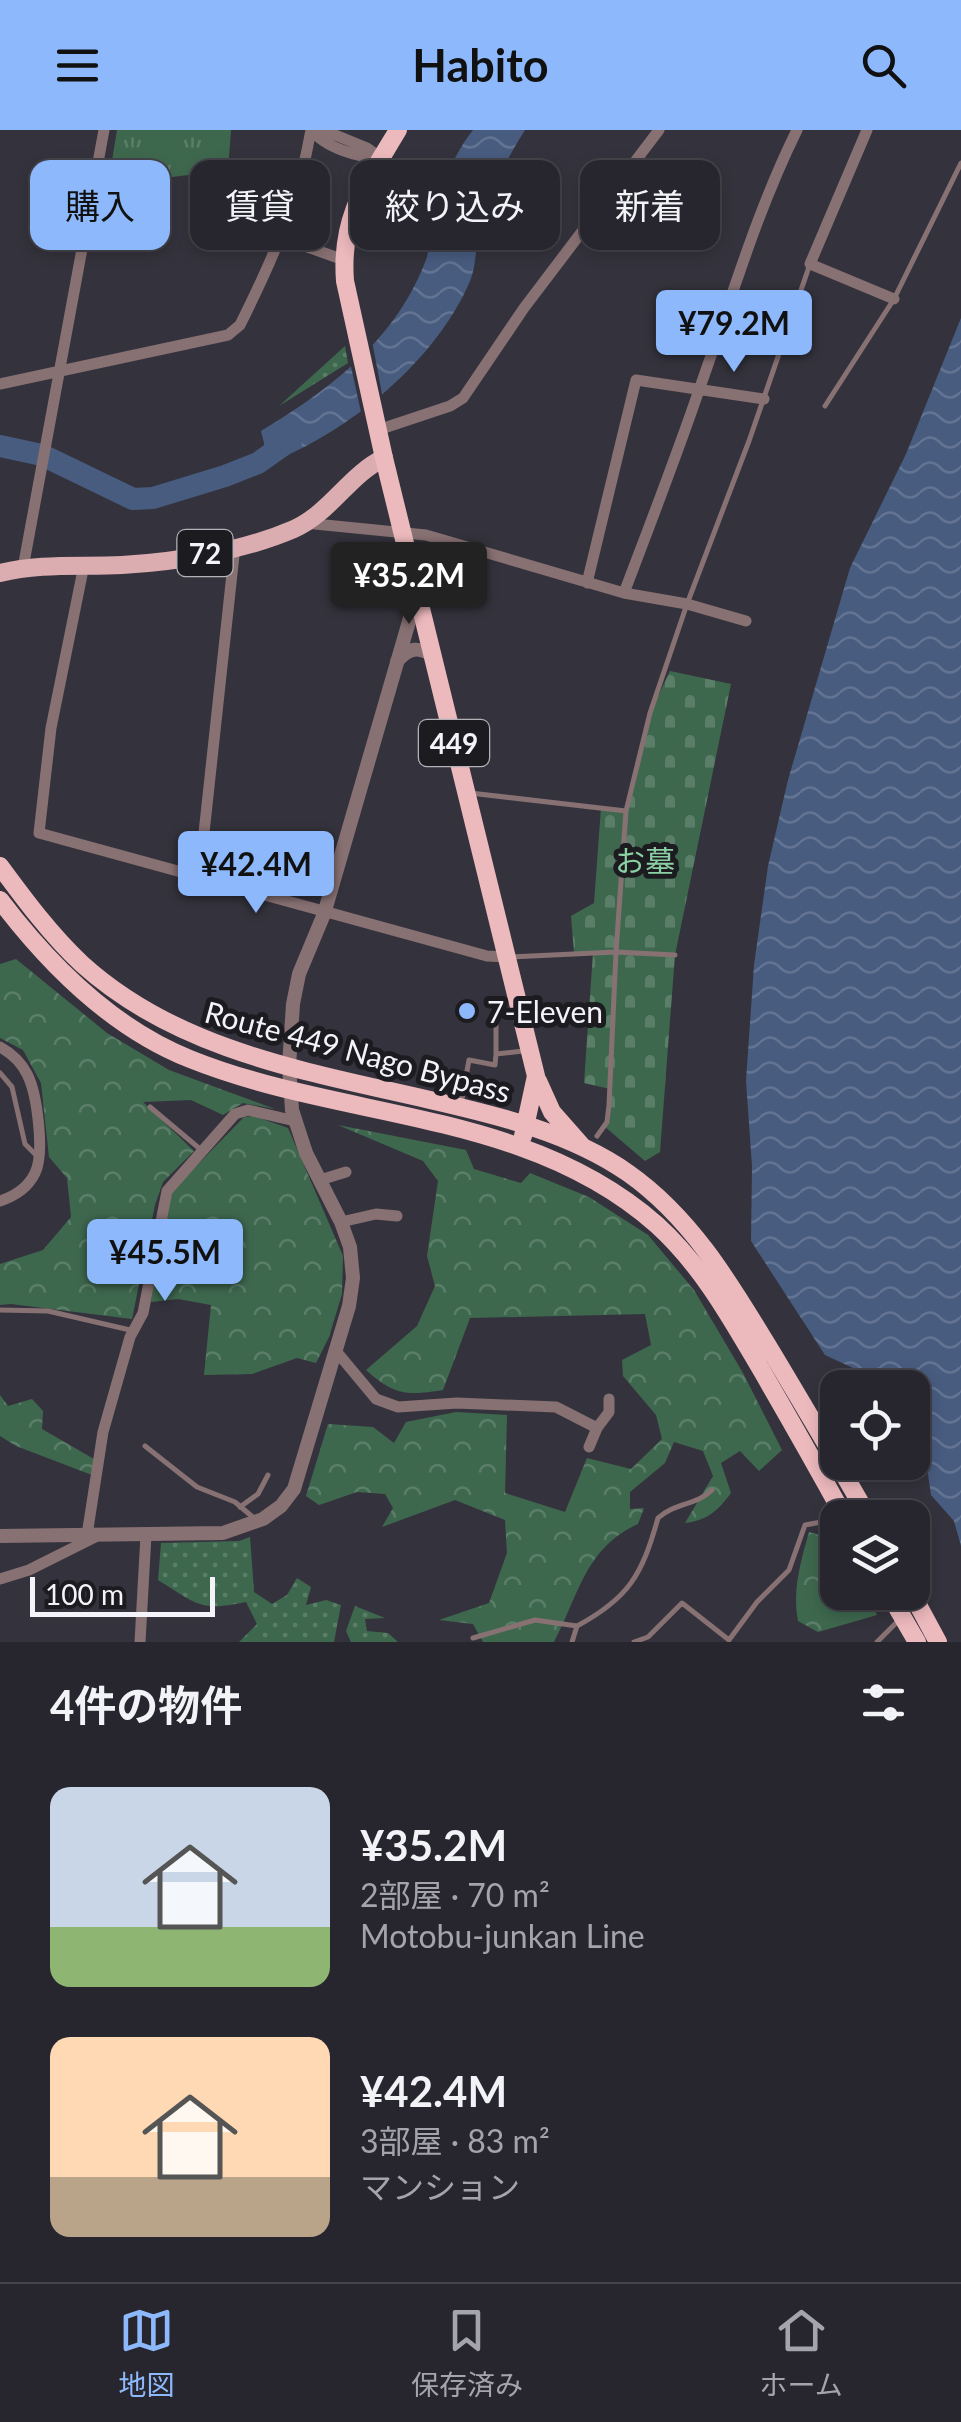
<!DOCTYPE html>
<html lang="ja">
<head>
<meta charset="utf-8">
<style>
	body { margin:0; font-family:Lato,"Noto Sans JP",sans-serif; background:#2f2e36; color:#f1f3f6; height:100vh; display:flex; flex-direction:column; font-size:38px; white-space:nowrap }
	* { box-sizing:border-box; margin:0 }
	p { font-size:32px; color:#a4a5aa }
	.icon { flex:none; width:55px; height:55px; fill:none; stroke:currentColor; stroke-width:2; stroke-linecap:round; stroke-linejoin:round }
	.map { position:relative; height:1512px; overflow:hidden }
	.side { display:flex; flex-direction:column; background:#27262e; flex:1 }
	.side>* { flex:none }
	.banner { position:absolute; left:30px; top:30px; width:902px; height:90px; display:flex; gap:20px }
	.controls { position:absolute; left:820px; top:1240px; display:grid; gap:20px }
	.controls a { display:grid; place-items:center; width:110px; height:110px; border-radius:20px; background:#27262e; box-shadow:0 5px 15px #0003,0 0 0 2px #43434a; font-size:50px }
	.scale { position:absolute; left:30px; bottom:25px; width:185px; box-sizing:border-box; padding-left:10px; border:5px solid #f4f3fa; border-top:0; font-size:28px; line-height:35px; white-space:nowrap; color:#f4f3fa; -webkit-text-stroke:8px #1c1c20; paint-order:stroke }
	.price { position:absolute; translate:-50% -85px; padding:0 22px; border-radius:10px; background:#8db9fc; color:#111; font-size:32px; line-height:65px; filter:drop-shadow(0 2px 5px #0008) }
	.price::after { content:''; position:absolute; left:50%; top:60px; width:30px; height:22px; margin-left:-15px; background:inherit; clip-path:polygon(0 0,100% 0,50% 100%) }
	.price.current { background:#222; color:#fff }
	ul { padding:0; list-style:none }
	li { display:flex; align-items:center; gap:30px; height:250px; padding:0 50px }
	li span { display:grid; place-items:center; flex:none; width:280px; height:200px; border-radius:20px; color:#555 }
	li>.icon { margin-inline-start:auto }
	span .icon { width:120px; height:120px; fill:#fffc; stroke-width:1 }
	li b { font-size:42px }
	h2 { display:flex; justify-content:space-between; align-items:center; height:120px; padding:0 50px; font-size:42px }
	.tag { padding:0 35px; border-radius:20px; background:#27262e; box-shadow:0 5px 15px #0003,0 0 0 2px #43434a; font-size:35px; line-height:90px }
	.tag.current { background:#8db9fc; color:#111 }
	header { display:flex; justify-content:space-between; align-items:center; height:130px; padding:0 50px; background:#8db9fc; color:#111; font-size:45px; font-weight:700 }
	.menu { display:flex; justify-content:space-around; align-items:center; height:140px; border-top:2px solid #43434a; background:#27262e; font-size:28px; color:#a4a5aa }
	.menu a { display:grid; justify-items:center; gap:5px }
	.menu .current { color:#8db9fc }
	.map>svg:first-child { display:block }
	.grass { fill:url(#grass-dots) }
	.forest { fill:url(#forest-crowns) }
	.cemetery { fill:url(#cemetery-stones) }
	.park { fill:url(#park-tufts) }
	.water { fill:url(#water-waves) }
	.pier { fill:#34333d }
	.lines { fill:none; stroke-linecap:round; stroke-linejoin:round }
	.river { stroke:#485c80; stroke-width:22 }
	.service { stroke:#887173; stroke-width:5 }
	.minor { stroke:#887173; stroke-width:11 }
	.tertiary { stroke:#887173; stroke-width:14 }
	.primary { stroke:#dbadb1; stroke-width:18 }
	.trunk { stroke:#ecb9bd; stroke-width:18 }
	.poi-dot { fill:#8db9fc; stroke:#1c1c20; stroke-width:4 }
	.labels { text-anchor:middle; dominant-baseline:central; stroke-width:10; stroke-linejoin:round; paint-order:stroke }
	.shield { fill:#1c1c20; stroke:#b3b2b9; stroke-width:2.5 }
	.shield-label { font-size:28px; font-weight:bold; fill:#f4f3fa }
	.park-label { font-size:30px; fill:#8bd0a4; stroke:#1c1c20 }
	.poi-label { font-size:30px; fill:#f4f3fa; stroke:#1c1c20; text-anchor:start }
	.street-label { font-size:30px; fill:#f4f3fa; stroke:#1c1c20 }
</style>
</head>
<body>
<header><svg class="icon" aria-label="menu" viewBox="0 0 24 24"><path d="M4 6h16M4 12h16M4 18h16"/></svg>Habito<svg class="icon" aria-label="search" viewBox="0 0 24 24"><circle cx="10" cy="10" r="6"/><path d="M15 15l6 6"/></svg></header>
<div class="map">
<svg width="961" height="1512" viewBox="0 0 961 1512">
	<defs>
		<pattern id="grass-dots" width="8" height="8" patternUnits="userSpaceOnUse" patternTransform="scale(2.5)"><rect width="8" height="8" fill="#3e684e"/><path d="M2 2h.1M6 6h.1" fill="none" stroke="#5a7e68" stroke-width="1.8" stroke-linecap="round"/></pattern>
		<pattern id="forest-crowns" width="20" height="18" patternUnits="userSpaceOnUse" patternTransform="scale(2.5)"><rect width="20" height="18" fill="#3e684e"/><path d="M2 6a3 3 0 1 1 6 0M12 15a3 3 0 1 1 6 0" fill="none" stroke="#5a7e68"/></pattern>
		<pattern id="cemetery-stones" width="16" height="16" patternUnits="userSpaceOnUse" patternTransform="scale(2.5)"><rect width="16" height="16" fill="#3e684e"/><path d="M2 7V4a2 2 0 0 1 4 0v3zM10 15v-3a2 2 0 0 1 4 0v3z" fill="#5a7e68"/></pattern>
		<pattern id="park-tufts" width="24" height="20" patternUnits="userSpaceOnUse" patternTransform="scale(2.5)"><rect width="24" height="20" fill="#3e684e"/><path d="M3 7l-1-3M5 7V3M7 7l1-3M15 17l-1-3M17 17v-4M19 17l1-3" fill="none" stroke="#5a7e68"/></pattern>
		<pattern id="water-waves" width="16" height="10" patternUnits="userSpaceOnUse" patternTransform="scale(2.5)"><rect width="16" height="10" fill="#485c80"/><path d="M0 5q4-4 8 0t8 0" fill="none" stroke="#637493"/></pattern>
	</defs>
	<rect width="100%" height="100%" fill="#34333d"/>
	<path class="grass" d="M345 216 348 233 279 276Z
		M250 1407 254 1462 272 1474 287 1465 297 1448 311 1457 306 1475 326 1470 341 1475 334 1512H239L257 1494 246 1472C199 1482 197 1474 158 1450L161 1413 239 1411Z
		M355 1476 385 1488 365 1489 367 1501 388 1503 398 1512H351L346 1501Z"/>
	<path class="forest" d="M16 829 107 903 169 940 275 979 243 973 223 985 191 970 143 972 194 1021 163 1052 155 1075 132 1189 11 1174 0 1175V1134L43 1120 71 1087 67 1048 49 1027 41 953 23 920 0 908V834Z
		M254 986 288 998 343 1126 342 1164 329 1207 316 1233 297 1228 252 1244 204 1245 211 1175 178 1169 151 1172 165 1085 173 1060 244 987Z
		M338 995 466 1020 474 1039 521 1053 530 1043 589 1067 648 1105 694 1160 743 1243 782 1320 759 1341 740 1321 721 1333 731 1363C717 1382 707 1390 685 1393L713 1346 703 1321 674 1312 665 1333 630 1362V1379L644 1378 638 1394C585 1418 579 1465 554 1512H483L473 1494 439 1490 489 1473 507 1423 505 1390 455 1370 382 1397 393 1378 385 1364 357 1362 319 1375 306 1366 328 1294 373 1297 394 1313 406 1292 456 1282 507 1285 505 1363 565 1382 587 1328 631 1339 662 1309 656 1285 623 1246 622 1230 651 1215 645 1184 470 1188 443 1260C406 1266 394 1265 366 1240L417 1196 435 1156 427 1126 438 1051 423 1031Z
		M0 1265 8 1276 32 1269 43 1281 42 1299 94 1329 92 1345 16 1316 0 1306Z
		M809 1402 837 1410 838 1462 867 1463 877 1485 818 1502 798 1491C792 1460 801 1431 809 1402Z"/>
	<path class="cemetery" d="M670 541 731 554 675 825 660 1022 645 1031 604 996 610 959 584 953 593 823H574L571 786 594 773 601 678 626 681 650 583Z"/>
	<path class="park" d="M117 0H231L228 40 108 55Z"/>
	<path class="water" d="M473 0H525C504 33 487 67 479 105 475 120 476 137 470 151 436 231 349 302 269 333L261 301C331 259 398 208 427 127 429 120 427 113 428 105 433 71 452 27 473 0Z
		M961 188V1416L954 1391 931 1365 926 1330 913 1316 912 1258 865 1257 853 1238 825 1225 751 1111 752 1036 746 951 754 835 768 736 788 650 850 438 906 324Z"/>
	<path class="pier" d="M372 211 383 269 362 287 350 232Z"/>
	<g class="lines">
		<path class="river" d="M0 316 42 325 133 369 153 368 225 346 258 333 292 309"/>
		<path class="service" d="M825 276 894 169 961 33
			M470 663 626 681
			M510 827 616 822 675 825
			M496 924V883
			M0 943 12 957 25 1014 38 1027
			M461 974 469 930 495 935 496 924 523 921
			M150 977 200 1019
			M597 1006 607 992 609 975 616 822 626 681 650 583 687 474 749 311 810 134
			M0 1180 48 1181 130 1200
			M145 1316 197 1357 235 1372 255 1389
			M240 1377 258 1364 268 1345
			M577 1496C629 1468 642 1445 658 1388 674 1373 697 1375 712 1360
			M473 1508 535 1490 577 1496 572 1512
			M634 1512 648 1507 682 1473 729 1510 757 1472 789 1440 805 1395 838 1389
			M877 1512 900 1489"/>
		<path class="minor" d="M312 0C325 18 360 28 381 28
			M323 0 367 18 381 28
			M867 0 810 134 894 169
			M282 108 344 130
			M0 254 228 205 240 195C272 131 299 70 311 0
			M378 300 450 276 463 268 524 178 659 0
			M305 393 426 405 624 463 687 474 746 491
			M84 435 51 598 39 703 487 826 507 827
			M23 438 104 0
			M587 453 636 250 764 269
			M624 463C649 397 675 330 698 263 730 174 755 85 797 0
			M199 749 235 416
			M0 917C11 923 21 932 27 944 37 963 45 1023 35 1043 28 1058 15 1066 0 1071
			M320 1050 346 1042
			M341 1092 376 1084 397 1086
			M336 1221 376 1269 398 1277 457 1273 556 1277 597 1298 609 1282V1269
			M589 1317 597 1298
			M87 1405 103 1302 130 1207 143 1183 167 1061 235 984 248 980 295 991
			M0 1449 29 1440 95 1407
			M140 1512 146 1405"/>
		<path class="tertiary" d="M397 531C410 517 417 517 434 525
			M0 1406 223 1403 263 1389 281 1376 294 1359 349 1176 353 1148 350 1117 341 1092 306 1023 292 980 289 936 293 874 299 844 324 784 410 488 422 472"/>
		<path class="primary" d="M0 443C40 433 81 437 122 435 177 432 243 421 294 399 330 383 350 344 384 328"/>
		<path class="trunk" d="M398 0C367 52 340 86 345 151L384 328 536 946 523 1006
			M0 736C25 770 51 805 82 834 178 921 309 942 430 970 496 985 571 1003 628 1043 695 1090 735 1162 777 1231 808 1283 839 1335 869 1388
			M0 770C50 836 112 898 190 929 344 991 526 979 657 1095 701 1135 729 1185 759 1236 788 1286 817 1337 845 1388
			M538 951 552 982 582 1016
			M888 1462 917 1512
			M911 1462 938 1512"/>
	</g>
	<circle class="poi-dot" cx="467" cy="881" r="10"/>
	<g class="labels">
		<g class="shield">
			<rect x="177.5" y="400" width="55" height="46" rx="8"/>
			<rect x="419" y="590" width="70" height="46" rx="8"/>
		</g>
		<g class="shield-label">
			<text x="205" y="423">72</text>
			<text x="454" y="613">449</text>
		</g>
		<g class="park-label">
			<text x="645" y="730">お墓</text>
		</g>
		<g class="poi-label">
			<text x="487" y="881">7-Eleven</text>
		</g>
		<g class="street-label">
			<text transform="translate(358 921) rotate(15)">Route 449 Nago Bypass</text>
		</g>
	</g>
</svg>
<div class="controls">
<a><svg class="icon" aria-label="locate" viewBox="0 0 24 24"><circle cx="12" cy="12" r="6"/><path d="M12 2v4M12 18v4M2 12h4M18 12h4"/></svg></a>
<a><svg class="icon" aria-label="layers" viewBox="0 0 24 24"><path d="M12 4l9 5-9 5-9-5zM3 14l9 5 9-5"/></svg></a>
</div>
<div class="scale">100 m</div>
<b class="price" style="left:734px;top:245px">¥79.2M</b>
<b class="price current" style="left:409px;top:497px">¥35.2M</b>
<b class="price" style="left:256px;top:786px">¥42.4M</b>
<b class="price" style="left:165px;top:1174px">¥45.5M</b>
<div class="banner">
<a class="tag current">購入</a>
<a class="tag">賃貸</a>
<a class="tag">絞り込み</a>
<a class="tag">新着</a>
</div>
</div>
<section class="side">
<h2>4件の物件<svg class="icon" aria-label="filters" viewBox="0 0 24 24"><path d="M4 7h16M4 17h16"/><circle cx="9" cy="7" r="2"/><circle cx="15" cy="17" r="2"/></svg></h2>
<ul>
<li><span style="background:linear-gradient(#c9d6e8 70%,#8fb573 0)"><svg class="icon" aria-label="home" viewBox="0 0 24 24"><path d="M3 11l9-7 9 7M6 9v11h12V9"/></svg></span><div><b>¥35.2M</b><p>2部屋 · 70 m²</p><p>Motobu-junkan Line</p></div></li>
<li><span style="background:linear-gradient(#ffd9b3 70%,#b9a48a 0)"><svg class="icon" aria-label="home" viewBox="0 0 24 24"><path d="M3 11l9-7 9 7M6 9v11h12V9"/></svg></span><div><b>¥42.4M</b><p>3部屋 · 83 m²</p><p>マンション</p></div></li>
</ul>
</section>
<nav class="menu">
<a class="current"><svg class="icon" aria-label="map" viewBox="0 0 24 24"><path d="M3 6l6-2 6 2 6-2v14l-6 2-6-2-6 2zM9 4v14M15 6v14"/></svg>地図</a>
<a><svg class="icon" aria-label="saved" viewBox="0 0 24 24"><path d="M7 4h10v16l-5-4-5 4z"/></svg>保存済み</a>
<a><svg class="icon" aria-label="home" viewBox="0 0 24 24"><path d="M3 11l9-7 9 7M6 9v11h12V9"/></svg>ホーム</a>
</nav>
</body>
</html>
